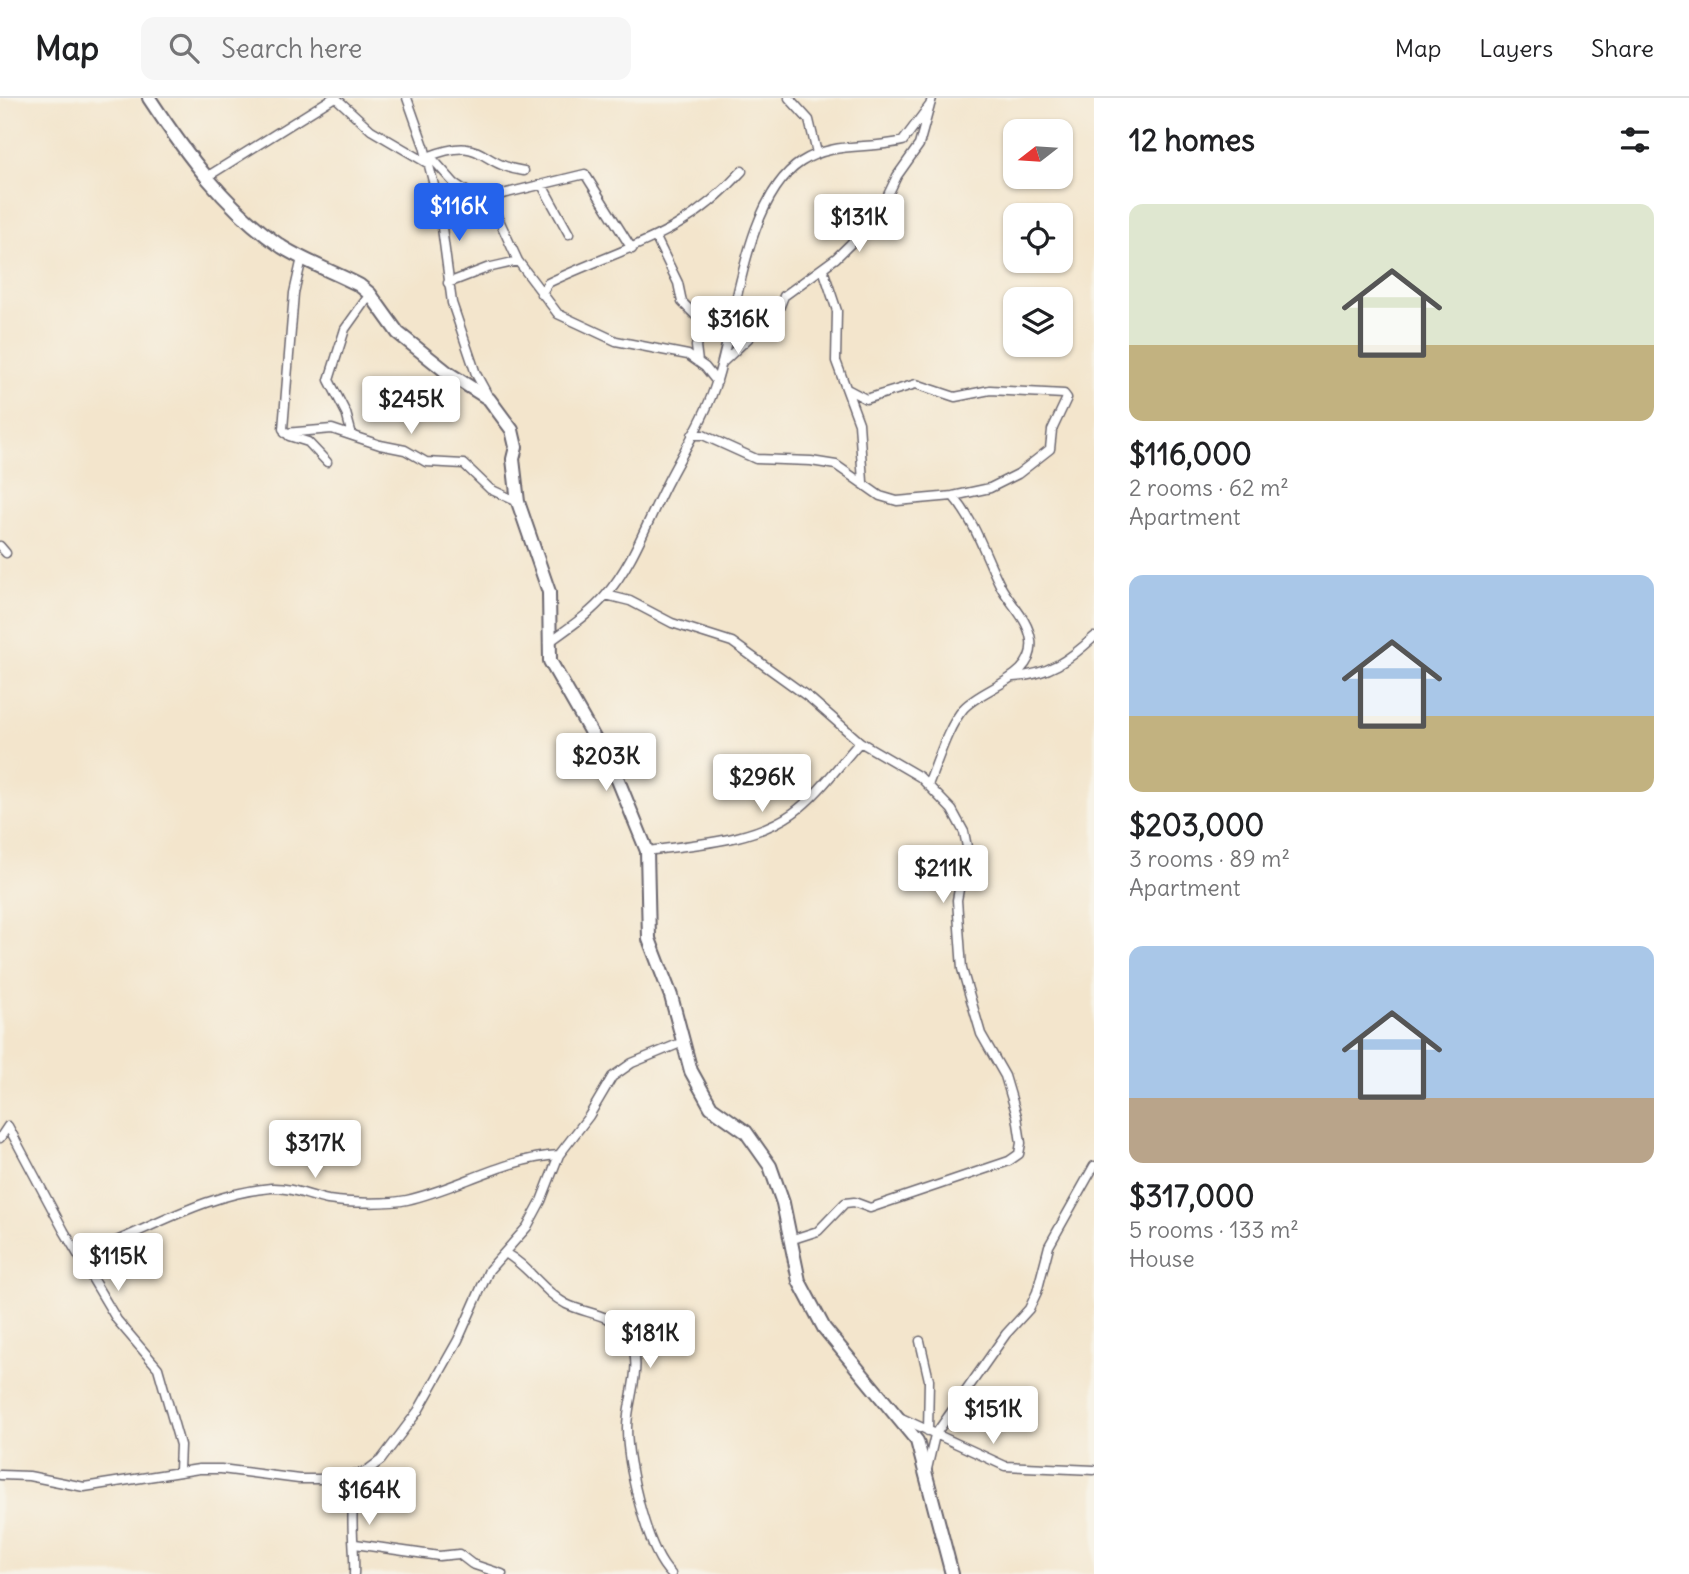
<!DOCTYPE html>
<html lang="en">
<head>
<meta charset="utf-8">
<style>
	body { margin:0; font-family:Delius,sans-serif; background:#f6f6f6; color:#202124; height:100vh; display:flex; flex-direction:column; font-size:26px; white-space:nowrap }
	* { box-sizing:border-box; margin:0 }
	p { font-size:23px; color:#757577 }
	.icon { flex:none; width:38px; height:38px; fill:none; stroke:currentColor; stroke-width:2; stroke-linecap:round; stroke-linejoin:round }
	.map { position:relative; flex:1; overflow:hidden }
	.sheet { display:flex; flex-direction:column; background:#fff; width:595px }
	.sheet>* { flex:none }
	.needle { width:46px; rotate:253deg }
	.buttons { position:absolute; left:1003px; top:21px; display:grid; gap:14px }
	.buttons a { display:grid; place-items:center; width:70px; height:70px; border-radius:14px; background:#fff; box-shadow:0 2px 5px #0004; font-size:35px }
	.price { position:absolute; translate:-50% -60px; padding:0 16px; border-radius:7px; background:#fff; color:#222; font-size:23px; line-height:46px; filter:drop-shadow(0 2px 4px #0008) }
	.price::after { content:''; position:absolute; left:50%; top:42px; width:21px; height:16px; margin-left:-10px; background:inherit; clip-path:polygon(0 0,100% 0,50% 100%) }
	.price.active { background:#2563eb; color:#fff }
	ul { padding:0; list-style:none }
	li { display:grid; align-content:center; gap:14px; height:371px; padding:0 35px }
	li span { display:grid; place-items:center; height:217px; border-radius:14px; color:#555 }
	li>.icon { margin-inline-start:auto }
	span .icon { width:126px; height:126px; fill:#fffc; stroke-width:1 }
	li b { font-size:30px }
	h2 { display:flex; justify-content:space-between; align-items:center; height:84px; padding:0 35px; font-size:30px }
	header { display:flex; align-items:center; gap:42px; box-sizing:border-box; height:98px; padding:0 35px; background:#fff; border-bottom:2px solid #e0e0e0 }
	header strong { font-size:33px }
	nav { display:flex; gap:38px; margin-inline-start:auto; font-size:24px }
	.search { width:490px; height:63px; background:#f6f6f6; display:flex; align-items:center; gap:18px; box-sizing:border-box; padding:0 24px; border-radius:14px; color:#757577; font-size:26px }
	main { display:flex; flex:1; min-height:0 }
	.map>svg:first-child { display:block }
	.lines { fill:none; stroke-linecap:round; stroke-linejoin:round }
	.street-casing { stroke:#6b666e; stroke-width:11 }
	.secondary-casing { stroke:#6b666e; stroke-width:16 }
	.street { stroke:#fff; stroke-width:8 }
	.secondary { stroke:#fff; stroke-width:12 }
</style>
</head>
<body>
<header>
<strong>Map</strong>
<div class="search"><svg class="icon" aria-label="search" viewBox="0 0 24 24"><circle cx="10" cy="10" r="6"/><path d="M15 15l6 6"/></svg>Search here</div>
<nav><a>Map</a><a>Layers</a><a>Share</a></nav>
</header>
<main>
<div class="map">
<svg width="1094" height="1476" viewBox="0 0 1094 1476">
	<rect width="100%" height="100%" fill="#f7f3e8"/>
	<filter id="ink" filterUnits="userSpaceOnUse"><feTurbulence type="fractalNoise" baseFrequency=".0143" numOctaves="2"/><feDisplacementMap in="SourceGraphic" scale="14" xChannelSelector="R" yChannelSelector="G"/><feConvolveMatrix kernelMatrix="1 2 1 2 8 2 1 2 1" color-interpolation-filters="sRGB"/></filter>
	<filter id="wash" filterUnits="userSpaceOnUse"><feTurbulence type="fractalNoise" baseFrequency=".00686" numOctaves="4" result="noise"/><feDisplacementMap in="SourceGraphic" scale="28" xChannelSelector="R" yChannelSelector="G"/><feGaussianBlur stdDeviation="1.57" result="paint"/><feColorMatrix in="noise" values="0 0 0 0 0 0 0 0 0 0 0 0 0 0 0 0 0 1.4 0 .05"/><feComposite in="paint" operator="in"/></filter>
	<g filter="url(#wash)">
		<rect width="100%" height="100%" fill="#f3e5cc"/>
	</g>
	<g filter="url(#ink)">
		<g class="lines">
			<g class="street-casing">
				<path id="street" d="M336 0 371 32 429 66
					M407 0 424 48 439 107 452 205 476 276 488 298
					M789 0 809 22 817 55
					M430 58 454 85 494 111 518 163 558 216 616 243 688 257 705 269 717 284
					M427 59C485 36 476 66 524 73
					M205 80 333 0
					M542 87 569 136
					M482 101 585 76 632 151
					M443 126 488 105
					M656 140 678 185 682 204 703 225 696 248 698 264
					M302 160 294 195 283 331 289 338 308 344 327 364
					M823 171 837 213 836 263 859 325 863 384
					M448 185 487 170 518 163
					M541 196 548 185C627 147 680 142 742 73
					M722 265 756 233 774 223 784 198 836 160 877 120 897 78 919 47 932 0
					M285 335 332 331 380 347 405 352 426 364 464 366 490 391 518 404
					M352 337 346 315 329 282 345 231 370 196
					M692 337H703L756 361 811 363 836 367 880 398 897 403 953 398 990 390 1018 376 1050 351 1052 332 1067 300 1064 296 990 292 955 299 916 286 866 301 849 292
					M0 448 6 455
					M606 497 630 503 672 525 732 544 811 601 860 644 920 679 952 712 964 734 967 749 957 802 962 871 981 936 1005 978 1017 1018 1021 1045 1019 1056 1009 1063 870 1110 854 1104 845 1105 818 1133 790 1142
					M548 545C568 530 589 517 605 498 633 466 647 424 666 387 683 353 706 319 717 282 736 223 745 100 801 64 833 43 868 52 903 43L930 7
					M1013 579C1049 577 1069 562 1094 539
					M928 687C938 663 947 630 964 610 985 588 1036 580 1031 542 1028 520 1009 505 1000 487 984 455 976 425 953 398
					M647 753C695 746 752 744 793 715 818 697 839 667 860 644
					M0 1040 8 1028 64 1133 117 1222 158 1270 180 1347 179 1372
					M505 1155C529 1168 542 1193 566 1206 586 1216 613 1216 627 1236 646 1266 627 1299 627 1330 627 1365 646 1452 671 1476
					M81 1157C145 1135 201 1096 271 1090 291 1089 308 1098 328 1102 346 1105 389 1106 407 1102 459 1090 505 1060 559 1057
					M920 1243 929 1282 928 1333
					M899 1319 1005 1368 1094 1372
					M927 1371 935 1337 1006 1236 1029 1211 1037 1194 1049 1148 1094 1068
					M0 1377 29 1378 84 1389 199 1371H221L299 1381H336L365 1374 381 1362 418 1313 458 1242 489 1172 527 1129 541 1103 559 1057 589 1018 612 979 632 965 683 944
					M355 1446 439 1458 459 1456 472 1466 502 1476
					M354 1476C356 1444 344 1400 365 1374"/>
			</g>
			<g class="secondary-casing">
				<path id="secondary" d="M149 0C186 56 226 111 282 149 306 164 334 174 359 187L370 196 398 235 448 275 489 301 512 332 516 349 513 361 518 404 549 494 550 563 618 682 647 753 649 841 671 898 691 973 711 1009 746 1034 770 1068 783 1105 799 1183 824 1230 917 1343 952 1476"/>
			</g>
			<use href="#street" class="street"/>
			<use href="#secondary" class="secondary"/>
		</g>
	</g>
</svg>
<div class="buttons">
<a><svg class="needle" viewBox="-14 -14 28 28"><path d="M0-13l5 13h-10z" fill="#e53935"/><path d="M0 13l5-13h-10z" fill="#757577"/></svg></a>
<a><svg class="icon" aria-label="locate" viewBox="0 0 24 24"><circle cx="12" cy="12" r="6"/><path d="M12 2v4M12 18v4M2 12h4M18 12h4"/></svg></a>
<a><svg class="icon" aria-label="layers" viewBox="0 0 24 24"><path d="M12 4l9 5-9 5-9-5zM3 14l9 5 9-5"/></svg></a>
</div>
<b class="price active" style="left:459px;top:145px">$116K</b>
<b class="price" style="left:859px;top:156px">$131K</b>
<b class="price" style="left:738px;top:258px">$316K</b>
<b class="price" style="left:411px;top:338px">$245K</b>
<b class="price" style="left:606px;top:695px">$203K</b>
<b class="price" style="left:762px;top:716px">$296K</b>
<b class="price" style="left:943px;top:807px">$211K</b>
<b class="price" style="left:315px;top:1082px">$317K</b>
<b class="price" style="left:118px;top:1195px">$115K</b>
<b class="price" style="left:650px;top:1272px">$181K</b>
<b class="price" style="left:993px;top:1348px">$151K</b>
<b class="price" style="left:369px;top:1429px">$164K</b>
</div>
<section class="sheet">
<h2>12 homes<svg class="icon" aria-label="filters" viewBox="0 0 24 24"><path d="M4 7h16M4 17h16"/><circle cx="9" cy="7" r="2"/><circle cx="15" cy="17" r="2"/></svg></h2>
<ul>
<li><span style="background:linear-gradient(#dfe7d0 65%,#c2b280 0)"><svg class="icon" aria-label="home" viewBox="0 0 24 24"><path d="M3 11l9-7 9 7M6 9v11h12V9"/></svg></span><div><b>$116,000</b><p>2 rooms · 62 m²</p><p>Apartment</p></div></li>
<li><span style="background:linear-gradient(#a9c7e8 65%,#c2b280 0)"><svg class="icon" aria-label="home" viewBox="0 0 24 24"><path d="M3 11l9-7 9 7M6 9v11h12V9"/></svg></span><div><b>$203,000</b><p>3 rooms · 89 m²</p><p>Apartment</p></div></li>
<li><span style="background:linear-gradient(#a9c7e8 70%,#b9a48a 0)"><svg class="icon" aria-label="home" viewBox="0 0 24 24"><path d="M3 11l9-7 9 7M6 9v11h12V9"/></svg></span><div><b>$317,000</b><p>5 rooms · 133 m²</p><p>House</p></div></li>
</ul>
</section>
</main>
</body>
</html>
